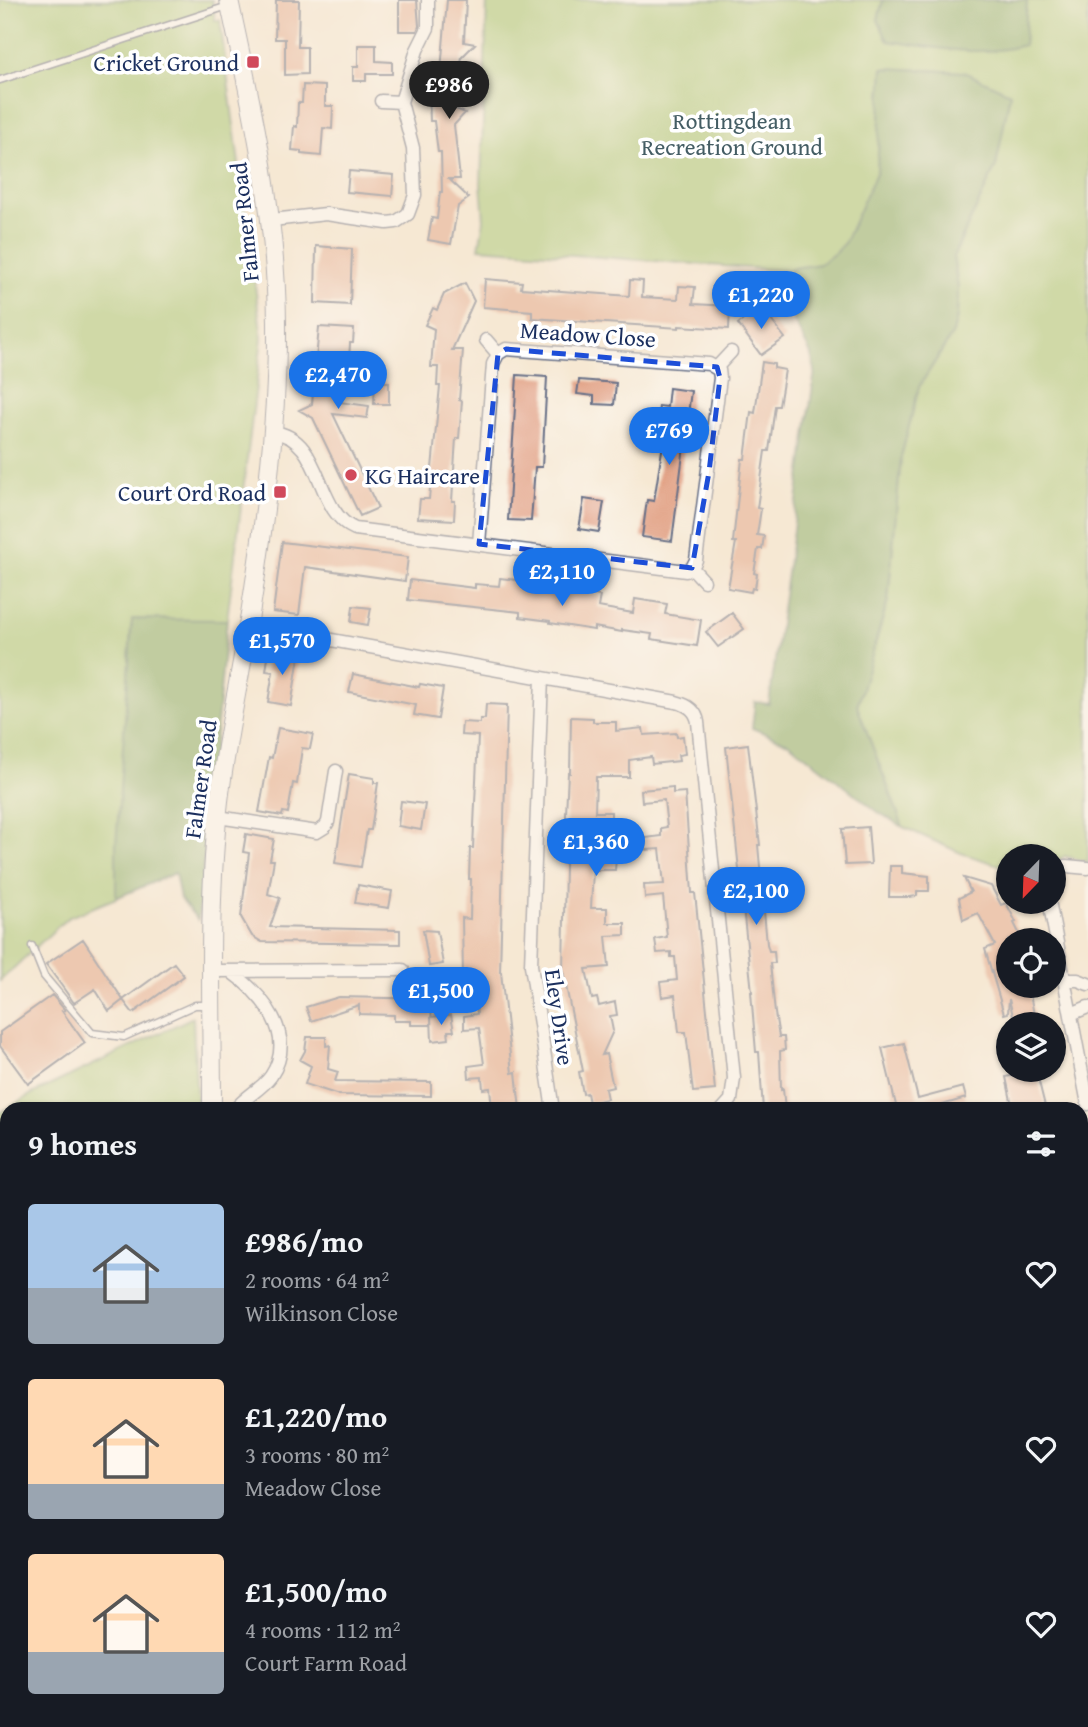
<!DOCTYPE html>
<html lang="en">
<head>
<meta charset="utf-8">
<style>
	body { margin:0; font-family:"Gentium Book Plus",serif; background:#242831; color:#f1f3f6; height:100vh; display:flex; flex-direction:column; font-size:26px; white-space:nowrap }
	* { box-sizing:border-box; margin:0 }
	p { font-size:23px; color:#9ea1a6 }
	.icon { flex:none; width:38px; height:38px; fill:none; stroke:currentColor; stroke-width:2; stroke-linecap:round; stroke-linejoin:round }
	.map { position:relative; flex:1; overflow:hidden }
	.sheet { position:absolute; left:0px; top:1102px; width:1088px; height:625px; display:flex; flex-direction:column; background:#171b24; border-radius:21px 21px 0 0; box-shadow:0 2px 5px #0004 }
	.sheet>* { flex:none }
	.needle { width:46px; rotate:203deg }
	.buttons { position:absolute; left:996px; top:844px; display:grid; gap:14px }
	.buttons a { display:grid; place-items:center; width:70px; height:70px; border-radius:50%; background:#171b24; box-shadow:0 2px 5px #0004; font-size:35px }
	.price { position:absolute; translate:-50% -60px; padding:0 16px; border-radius:24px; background:#1a73e8; color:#fff; font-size:23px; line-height:46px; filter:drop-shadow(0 2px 4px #0008) }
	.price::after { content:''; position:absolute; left:50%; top:42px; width:21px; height:16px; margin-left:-10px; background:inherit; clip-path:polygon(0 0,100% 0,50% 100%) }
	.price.on { background:#222; color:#fff }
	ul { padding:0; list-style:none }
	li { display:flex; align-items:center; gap:21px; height:175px; padding:0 28px }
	li span { display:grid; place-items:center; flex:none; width:196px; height:140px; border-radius:7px; color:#555 }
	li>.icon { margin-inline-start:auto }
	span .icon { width:84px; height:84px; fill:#fffc; stroke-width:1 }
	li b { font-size:30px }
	h2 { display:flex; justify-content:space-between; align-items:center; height:84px; padding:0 28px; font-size:30px }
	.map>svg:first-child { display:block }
	.green { fill:#a2c872; stroke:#5e7c68; stroke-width:2 }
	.forest { fill:#81ac64; stroke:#4e6e61; stroke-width:2 }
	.building { fill:#e2a285 }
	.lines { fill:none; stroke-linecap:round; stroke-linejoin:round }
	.service-casing { stroke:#687087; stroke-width:9 }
	.minor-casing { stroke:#687087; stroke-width:15 }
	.secondary-casing { stroke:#687087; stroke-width:20 }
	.service { stroke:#fff; stroke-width:6 }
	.minor { stroke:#fff; stroke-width:12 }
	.secondary { stroke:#fff; stroke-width:18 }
	.marked { fill:none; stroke:#1d4ed8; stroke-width:5; stroke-dasharray:14 9; stroke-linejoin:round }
	.poi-dot { fill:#d1495b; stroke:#fff; stroke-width:2.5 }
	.labels { text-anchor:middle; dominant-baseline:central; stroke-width:7; stroke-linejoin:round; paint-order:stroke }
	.poi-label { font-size:23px; fill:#1b2f5e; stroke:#fff; text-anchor:end }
	.park-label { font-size:23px; fill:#445d64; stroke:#fff }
	.street-label { font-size:23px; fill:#1b2f5e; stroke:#fff }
</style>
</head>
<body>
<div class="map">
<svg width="1088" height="1727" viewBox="0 0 1088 1727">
	<rect width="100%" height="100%" fill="#fff"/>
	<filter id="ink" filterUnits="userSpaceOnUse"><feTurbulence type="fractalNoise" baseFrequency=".0143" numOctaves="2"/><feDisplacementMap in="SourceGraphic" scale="14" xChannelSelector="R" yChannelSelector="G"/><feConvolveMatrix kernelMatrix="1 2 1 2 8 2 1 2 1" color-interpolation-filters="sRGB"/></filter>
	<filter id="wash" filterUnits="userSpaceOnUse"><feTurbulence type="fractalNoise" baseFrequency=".00686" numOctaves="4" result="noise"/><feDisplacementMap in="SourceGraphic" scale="28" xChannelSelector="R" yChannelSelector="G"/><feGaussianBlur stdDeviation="1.57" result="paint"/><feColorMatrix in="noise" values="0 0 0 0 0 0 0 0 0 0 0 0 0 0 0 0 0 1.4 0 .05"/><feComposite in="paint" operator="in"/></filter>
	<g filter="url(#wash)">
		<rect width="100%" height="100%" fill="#f6e8d3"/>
		<path class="green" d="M0 0H212L215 20H220L262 338 227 620 131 626 116 898 67 918 0 981Z
			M487 0H883L878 20 1024 45 1027 0H1088V862L1065 856 1054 863V856H1008V868L961 853 903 827 857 706 888 600 901 457 919 387 953 333 957 316 958 287 953 257 996 166 1010 93 964 72 883 68 877 171 845 242 835 253 820 264 794 268 789 271 479 248 484 220 481 184Z
			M193 1017 197 1109 7 1110V1290L0 1294V1113L32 1094Z
			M782 1720H978V1727H781Z"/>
		<path class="forest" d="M883 0H1027L1024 45C978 58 935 47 888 41L878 20Z
			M883 68 964 72 1010 93 996 166 953 257 958 287 957 316 953 333 919 387 901 457 888 600 857 706 903 827 878 812 789 743 752 728 755 702 769 704 815 370 810 352 794 321 790 306 794 290 789 271 794 268 820 264 835 253 845 242 877 171Z
			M132 619 227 620 198 920 180 899 175 873 116 898V846Z"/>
		<g id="blocks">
			<path class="building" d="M276 0H299L298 47H307V74L285 75V39H275Z
				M399 0H417L419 26 417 31H399Z
				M447 0H466L464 42 475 44 462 57 460 68 463 75 455 85 453 96 454 108 465 113 454 125 460 179H449L469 198 458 206 451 244 428 240 432 218 437 219 440 192H442L441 152H438L434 121H430L429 94H439Z
				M358 45H376V61L392 62V74H366V81H353V67H358Z
				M303 85 325 86V106H333L332 129 323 128 321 156 301 154V151L292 150 294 126 297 127 298 103H302Z
				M349 171 394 175 392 196 347 192Z
				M316 246 352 249 350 305 315 303Z
				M485 279 522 282 521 288 629 296 630 280 643 281 642 297 678 299 679 286 695 287 693 304 730 306 729 329 679 326V328L532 318V311L483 307Z
				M465 283 474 301 452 350H463L459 400 462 401 459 438H456L452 501H455L454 520 418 518 420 499H429L440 386H437L438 367H431L434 329 425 325 433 308 437 310 444 294Z
				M761 307 785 338 761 355 738 324Z
				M319 327 354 329 353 343H350L348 376 341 375 339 402 369 406 367 418 333 414 378 508 360 516 313 418 299 410 312 404Z
				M762 362 774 364V368L785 370 779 406H775L769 451H765L757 508 761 509 757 535 764 536 762 549H758L754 573 757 574 755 589 752 588 751 592 728 588 736 542H733L742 459H745L751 412 755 413Z
				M517 375 547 377 542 467H535L531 521 508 520Z
				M579 380 616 383 614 405 594 404V396L577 394Z
				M375 382H389V404H374Z
				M669 388 691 391 672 541 642 537 647 500 654 501 666 425 657 424 659 406 667 407Z
				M584 499 604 502 599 532 579 529Z
				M282 542 408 557 405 581 305 567 299 615 273 612Z
				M500 578 574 587V591L600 596 598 607 633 613 635 599 667 604 665 614 701 620 697 646 651 639 652 634 622 630V632L594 627V630L550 623V621L520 617V612L408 600 410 580 475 588V584L499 586Z
				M353 606 371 608 368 625 351 622Z
				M732 613 744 629 718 647 706 632Z
				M269 651 299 657 291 706 268 702 273 672 266 671Z
				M353 674 419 687 420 684 443 688 438 719 414 715 416 705 349 692Z
				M486 704 507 705 500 972H501L512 1073 516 1072 520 1110H492L490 1088 483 1089 482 1077 469 1078 468 1066 484 1064 479 1028 464 1029V1016L477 1014 474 974 463 975 462 918 470 919 471 879H469L470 848H473L478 736 461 735 462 722 480 723V719H485Z
				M571 717 593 718V722H616V731L643 728 644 735 676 733 677 737 683 736 685 754 678 755 679 761 652 764 651 757 629 760V777H596L595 812H611L610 857 616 858 615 870H593L591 908H607V923H625V935L606 936 609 967 586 969 592 999 597 998 599 1006 615 1002 617 1015 610 1016 613 1031 602 1055 606 1054 613 1087 605 1089 607 1099 589 1103 587 1093 583 1094 579 1072 583 1071 563 971 566 814 568 773H570Z
				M278 728 313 734 310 749 302 748 297 784 293 783 288 813 283 812 282 816 259 812 269 757 272 758Z
				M748 744 760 845H758L767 944 769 951H774L775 963H770L775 1013 779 1037H784L785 1050 780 1051 781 1090 783 1089 785 1110H763L759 1052H756L751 992H752L726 747Z
				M349 774 374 778V783H378L371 830H367L361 867 335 863Z
				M673 787V793L685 792 692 893H695L715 1090 693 1092 686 1032H679L675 995 662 997 660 982 677 980 675 957H671V952L657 953 655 939 667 937 663 896 645 898 644 885 664 884 660 849 646 850 645 838 661 836V828L667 827 664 800 642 802 641 790Z
				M401 801 425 804 421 830 398 826Z
				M868 827 871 864 845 865 842 829Z
				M246 834 274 839 270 860H274L268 894 280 898 270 927 400 930V944L262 942 252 936 241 917 249 853 243 852Z
				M890 866H902V873L929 876V891H917V896L910 897H889Z
				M964 878 991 886 1001 905 1006 903 1016 922 1014 923 1020 935 1008 940V985H1028L1036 1024H1015L1009 999 1008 1013 1004 1014 985 949 995 945 978 913 963 920 959 898 971 892Z
				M358 885 392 891 389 908 355 903Z
				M423 930 437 931 443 964 429 966Z
				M83 939 123 1000 109 1011 95 989 74 1003 46 964Z
				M174 963 184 976 133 1013 123 1000Z
				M52 995 65 1010 62 1011 85 1043 28 1084 0 1046V1032Z
				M339 997 432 999 431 1025H411V1021H394V1015L359 1014V1005L311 1021 306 1007Z
				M451 1015 454 1031H448L449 1039 432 1041 431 1017Z
				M307 1037H326V1046L330 1045 328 1069 338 1072 335 1081 431 1082V1096L339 1095 305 1084 311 1066 300 1060 305 1051Z
				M904 1043 918 1099 963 1087 966 1098 925 1110H894L893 1106 896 1105 882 1048Z
				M1036 1070 1046 1110H1013L1006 1077Z"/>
		</g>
	</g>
	<g filter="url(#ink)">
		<use href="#blocks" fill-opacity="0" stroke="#687087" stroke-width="2"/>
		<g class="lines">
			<g class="service-casing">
				<path id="service" d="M0 80 228 6
					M32 946 44 976 92 1033 124 1037 195 1005H210
					M1082 1270 1088 1268"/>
			</g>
			<g class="minor-casing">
				<path id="minor" d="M381 101 401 102
					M272 220 326 214 387 223 396 222 408 214 415 195 413 148 401 102 417 50 428 28V0
					M486 340 498 354
					M717 367 731 352
					M273 432C324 438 314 511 355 529L686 571 692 568 696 560 720 378 719 370 709 364 506 349 498 354 493 364 479 544
					M692 568 704 581
					M248 625 676 702C688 705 696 710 698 722L734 1078 731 1100 722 1110
					M542 678 531 965 553 1110
					M218 817 317 832 325 827 328 822 336 771
					M1054 873 1066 866 1088 868
					M1049 901 1088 1104
					M211 971 403 970
					M230 971C262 994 298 1035 271 1076 261 1090 245 1096 235 1110
					M1064 980H1078L1088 984
					M1071 1014 1088 1007
					M0 1375 7 1373
					M0 1595 7 1601
					M1082 1669H1088
					M0 1706 7 1714
					M37 1720 43 1727
					M326 1727 328 1720
					M524 1727 525 1720
					M695 1727 696 1720
					M986 1727V1720"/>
			</g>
			<g class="secondary-casing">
				<path id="secondary" d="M212 1110C212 1007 207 903 219 801 225 751 235 701 244 651 262 542 278 432 277 322 276 212 252 107 229 0
					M179 1727 180 1720"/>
			</g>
			<use href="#service" class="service"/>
			<use href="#minor" class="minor"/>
			<use href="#secondary" class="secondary"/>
		</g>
	</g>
	<path d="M0 0H1088V1727H0ZM506 349 717 367 720 378 709 472 692 568 479 544 498 354Z" fill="#f6e8d3" fill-opacity=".55" fill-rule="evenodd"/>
	<path class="marked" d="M506 349 717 367 720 378 709 472 692 568 479 544 498 354Z"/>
	<g class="poi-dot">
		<rect x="246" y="55" width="14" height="14" rx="3.5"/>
		<circle cx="351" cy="475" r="7"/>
		<rect x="273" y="485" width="14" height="14" rx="3.5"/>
	</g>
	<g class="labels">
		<g class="poi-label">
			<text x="239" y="62">Cricket Ground</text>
			<text x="365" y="475" text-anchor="start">KG Haircare</text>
			<text x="266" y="492">Court Ord Road</text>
		</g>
		<g class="park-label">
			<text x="732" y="120">Rottingdean<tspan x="732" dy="26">Recreation Ground</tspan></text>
		</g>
		<g class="street-label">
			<text transform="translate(244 222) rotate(-96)">Falmer Road</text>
			<text transform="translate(588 334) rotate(4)">Meadow Close</text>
			<text transform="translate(200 779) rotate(-82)">Falmer Road</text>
			<text transform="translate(560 1017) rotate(82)">Eley Drive</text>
		</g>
	</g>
</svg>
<div class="buttons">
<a><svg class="needle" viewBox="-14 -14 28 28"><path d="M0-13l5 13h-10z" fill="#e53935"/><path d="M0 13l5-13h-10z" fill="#9ea1a6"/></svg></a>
<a><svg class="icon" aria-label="locate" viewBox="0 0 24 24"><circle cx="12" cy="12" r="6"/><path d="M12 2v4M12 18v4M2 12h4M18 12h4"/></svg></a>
<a><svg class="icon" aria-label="layers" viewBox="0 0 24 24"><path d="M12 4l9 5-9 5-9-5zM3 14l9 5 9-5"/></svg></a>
</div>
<b class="price on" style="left:449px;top:121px">£986</b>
<b class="price" style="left:761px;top:331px">£1,220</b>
<b class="price" style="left:338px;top:411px">£2,470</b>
<b class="price" style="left:669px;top:467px">£769</b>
<b class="price" style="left:562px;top:608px">£2,110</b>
<b class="price" style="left:282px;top:677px">£1,570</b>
<b class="price" style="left:596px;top:878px">£1,360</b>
<b class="price" style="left:756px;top:927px">£2,100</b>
<b class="price" style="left:441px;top:1027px">£1,500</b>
<section class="sheet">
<h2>9 homes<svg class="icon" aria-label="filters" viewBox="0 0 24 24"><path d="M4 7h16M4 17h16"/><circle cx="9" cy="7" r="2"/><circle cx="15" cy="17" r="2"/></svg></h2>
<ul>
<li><span style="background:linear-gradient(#a9c7e8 60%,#9aa5b1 0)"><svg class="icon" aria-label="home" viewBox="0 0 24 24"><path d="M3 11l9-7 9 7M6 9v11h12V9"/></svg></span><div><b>£986/mo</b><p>2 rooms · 64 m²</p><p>Wilkinson Close</p></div><svg class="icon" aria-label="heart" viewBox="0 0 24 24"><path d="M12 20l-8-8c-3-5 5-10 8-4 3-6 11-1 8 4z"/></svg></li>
<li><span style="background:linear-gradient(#ffd9b3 75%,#9aa5b1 0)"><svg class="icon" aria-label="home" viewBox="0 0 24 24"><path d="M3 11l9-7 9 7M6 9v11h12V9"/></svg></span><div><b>£1,220/mo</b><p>3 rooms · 80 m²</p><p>Meadow Close</p></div><svg class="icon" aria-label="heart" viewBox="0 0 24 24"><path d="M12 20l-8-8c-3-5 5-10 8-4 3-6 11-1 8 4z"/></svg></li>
<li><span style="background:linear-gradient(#ffd9b3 70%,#9aa5b1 0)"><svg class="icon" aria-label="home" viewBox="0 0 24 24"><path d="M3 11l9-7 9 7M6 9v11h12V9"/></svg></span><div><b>£1,500/mo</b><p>4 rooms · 112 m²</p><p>Court Farm Road</p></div><svg class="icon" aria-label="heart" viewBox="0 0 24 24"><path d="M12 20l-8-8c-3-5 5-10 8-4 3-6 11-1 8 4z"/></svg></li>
</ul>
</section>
</div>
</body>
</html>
